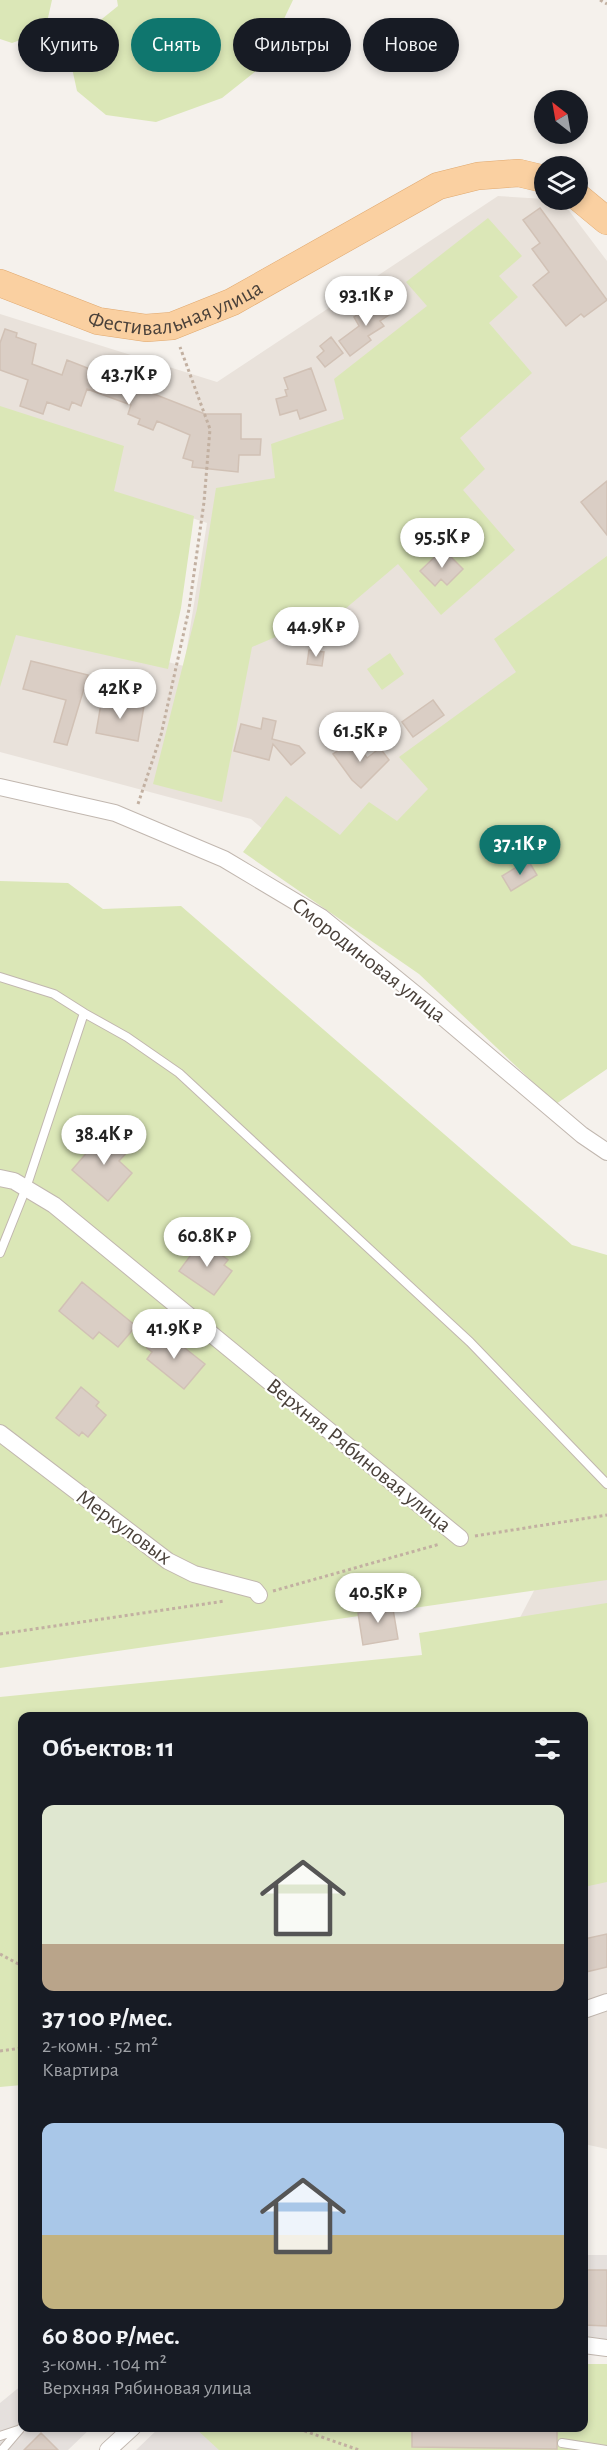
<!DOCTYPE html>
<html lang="ru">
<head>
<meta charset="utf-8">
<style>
	body { margin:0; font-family:"Alegreya Sans",sans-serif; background:#20242c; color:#f1f3f6; height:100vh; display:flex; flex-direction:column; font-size:22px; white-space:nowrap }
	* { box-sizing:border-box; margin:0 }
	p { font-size:20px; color:#9ea1a6 }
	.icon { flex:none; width:33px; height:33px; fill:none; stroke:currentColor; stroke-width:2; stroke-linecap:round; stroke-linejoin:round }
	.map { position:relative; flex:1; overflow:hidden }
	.drawer { position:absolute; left:18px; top:1712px; width:570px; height:720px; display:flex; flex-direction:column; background:#171b24; border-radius:12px; box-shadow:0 3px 9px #0003 }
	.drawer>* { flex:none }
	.top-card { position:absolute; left:18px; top:18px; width:572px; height:54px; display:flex; gap:12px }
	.needle { width:39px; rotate:329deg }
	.buttons { position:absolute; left:534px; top:90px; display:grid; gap:12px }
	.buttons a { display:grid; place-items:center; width:54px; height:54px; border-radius:50%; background:#171b24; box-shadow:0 3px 9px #0003; font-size:30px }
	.price { position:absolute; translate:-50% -51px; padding:0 14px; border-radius:21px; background:#fff; color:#222; font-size:20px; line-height:39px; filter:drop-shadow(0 2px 3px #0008) }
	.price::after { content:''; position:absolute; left:50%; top:36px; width:18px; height:14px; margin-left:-9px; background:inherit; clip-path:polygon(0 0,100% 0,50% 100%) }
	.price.on { background:#0f766e; color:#fff }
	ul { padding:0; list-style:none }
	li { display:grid; align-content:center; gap:12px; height:318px; padding:0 24px }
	li span { display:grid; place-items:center; height:186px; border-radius:12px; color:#555 }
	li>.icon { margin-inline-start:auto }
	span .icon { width:108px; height:108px; fill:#fffc; stroke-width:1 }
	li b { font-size:26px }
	h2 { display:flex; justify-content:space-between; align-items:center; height:72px; padding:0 24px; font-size:26px }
	.pill { padding:0 21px; border-radius:27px; background:#171b24; box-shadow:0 3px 9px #0003; font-size:21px; line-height:54px }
	.pill.on { background:#0f766e; color:#fff }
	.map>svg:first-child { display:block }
	.residential { fill:#e9e2db }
	.industrial { fill:#e5e0dd }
	.green { fill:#dbe7b7 }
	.building { fill:#dacec5; stroke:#d1c1b5; stroke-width:1.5 }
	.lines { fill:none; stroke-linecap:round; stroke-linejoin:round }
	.service-casing { stroke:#c1b7af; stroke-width:10 }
	.minor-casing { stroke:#c1b7af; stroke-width:18 }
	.primary-casing { stroke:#e0a970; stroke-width:28 }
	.path { stroke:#c2b0a1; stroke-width:3; stroke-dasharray:3 3; stroke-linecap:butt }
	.service { stroke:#fff; stroke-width:8 }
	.minor { stroke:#fff; stroke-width:16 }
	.primary { stroke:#fad0a1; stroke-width:27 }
	.labels { text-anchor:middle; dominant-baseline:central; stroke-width:4.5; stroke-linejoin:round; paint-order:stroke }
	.street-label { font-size:22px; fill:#4a413a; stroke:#fff }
</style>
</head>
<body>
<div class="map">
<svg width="607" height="2450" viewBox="0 0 607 2450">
	<rect width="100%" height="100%" fill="#f5f1ec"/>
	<path class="residential" d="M498 196 561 200 607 261V908L401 949 251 819 0 752V621L184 666 207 523 0 453V314L217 382Z
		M607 1450V2149L584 2144V1716H469Z"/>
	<path class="industrial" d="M584 2255H607V2343H584Z
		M22 2385V2427H92L68 2450H0V2403Z
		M160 2427H202L223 2450H136Z"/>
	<path class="green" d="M0 0H52L45 31 12 43 0 39Z
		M117 0H293L261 67 222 98 156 122 106 115 77 91 72 68 82 35 118 6Z
		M488 218 522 256 499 276 518 297 489 323 532 373 460 438 485 469 463 490 515 550 441 615 398 564 338 615 294 629 252 647 222 802 153 784 197 609 216 488 275 478 271 444 344 419 334 379 427 306 406 282Z
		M0 406 124 446 114 491 194 516 181 608 168 669 16 635 0 687Z
		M607 556V1069L556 1104 419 974 243 852 286 796 340 835 369 802 397 821 428 789 399 757 516 672 494 639Z
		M390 653 404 674 382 690 367 669Z
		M0 881 68 883 103 909 181 906 572 1245 607 1255V1580L0 1668Z
		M607 1603V1882L584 1887V1716H22V2085L0 2087V1697L422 1655 419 1633Z
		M584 2364H607V2450H219L194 2427H584Z"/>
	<path class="building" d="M540 208 607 300 584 317 581 314 566 326 533 285 549 272 532 249 540 243 523 220Z
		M382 298 392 313 380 321 384 326 368 336 371 340 350 356 339 341 359 326 354 317Z
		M5 329 17 333 16 337 36 344 32 364 62 375 67 360 205 414H241V439H261L260 455H239L238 472 192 467 193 461 183 458 190 435 157 421 153 430 138 424 140 419 128 414 131 405 87 389 81 406 72 402 69 410 47 402 43 414 20 406 28 380 0 370V343Z
		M331 337 343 353 325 367 317 357 324 351 320 346Z
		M311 368 326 410 300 419 297 410 280 415 276 399 287 396 285 390 288 389 284 378Z
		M607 481V535L581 502Z
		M443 549 463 569 447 585 441 579 435 586 420 571Z
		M309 650 324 652 322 666 307 664Z
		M31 661 88 675 67 745 54 742 66 700 23 689Z
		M102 698 144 706 138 741 96 733Z
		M433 700 444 715 413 737 402 722Z
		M263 718 276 721 272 739 299 746 305 753 291 765 273 744 269 760 234 751 241 724 261 729Z
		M354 740 367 758 380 748 389 760 361 788 352 780 333 754Z
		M528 860 537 875 511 891 502 876Z
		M107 1129 130 1149 119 1161 132 1173 108 1201 72 1170Z
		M202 1240 228 1260 224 1265 232 1271 214 1295 179 1271Z
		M82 1282 136 1326 118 1347 99 1332 93 1339 59 1311Z
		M162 1330 205 1364 184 1389 147 1359 152 1352 147 1348Z
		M81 1387 99 1402 96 1406 106 1415 88 1437 82 1432 79 1436 56 1418Z
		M392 1603 398 1639 363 1645 358 1613 367 1611 366 1607Z
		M607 1934V1967L586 1972 584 1939Z
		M584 2270H607V2326L584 2325Z
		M412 2427H557V2449L412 2447Z
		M41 2433 58 2450H24Z"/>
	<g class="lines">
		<g class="service-casing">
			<path id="service" d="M0 977 54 994 84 1013 26 1188 0 1253
				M84 1013 127 1037 179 1073 470 1342 607 1484
				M0 2436 18 2430
				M562 2443 607 2450
				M2 2450 20 2429"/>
		</g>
		<g class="minor-casing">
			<path id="minor" d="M0 787 115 813 224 859 321 917 425 1002 582 1135 607 1152
				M0 1178 14 1181 54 1205 460 1538
				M0 1433 168 1561 194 1574 255 1590 259 1595
				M584 2010 607 2002
				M584 2345 607 2348
				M108 2450 133 2427"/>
		</g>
		<g class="primary-casing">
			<g id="primary">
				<path d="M578 197 607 221"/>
				<path id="s1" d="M0 283 98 321 146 328 172 326 232 302 438 186 478 176 519 173 544 179"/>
			</g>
		</g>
		<path class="path" d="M600 0 607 4
			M138 804 161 735 189 609 204 502 210 429 180 347
			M475 1536 607 1515
			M273 1591 440 1544
			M0 1634 225 1601
			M0 1954 22 1966
			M0 2051 22 2048
			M293 2427 359 2450"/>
		<use href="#service" class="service"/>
		<use href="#minor" class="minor"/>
		<use href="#primary" class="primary"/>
	</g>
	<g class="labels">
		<g class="street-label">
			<text stroke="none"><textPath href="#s1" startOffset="186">Фестивальная улица</textPath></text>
			<text transform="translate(369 960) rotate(38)">Смородиновая улица</text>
			<text transform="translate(359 1455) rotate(39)">Верхняя Рябиновая улица</text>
			<text transform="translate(124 1527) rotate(36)">Меркуловых</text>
		</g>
	</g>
</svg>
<div class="buttons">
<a><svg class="needle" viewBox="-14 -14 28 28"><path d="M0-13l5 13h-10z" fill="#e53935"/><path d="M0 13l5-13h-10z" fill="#9ea1a6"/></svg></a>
<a><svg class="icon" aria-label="layers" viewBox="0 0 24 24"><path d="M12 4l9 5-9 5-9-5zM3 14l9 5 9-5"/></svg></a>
</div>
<b class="price" style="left:366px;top:327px">93.1K ₽</b>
<b class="price" style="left:129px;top:406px">43.7K ₽</b>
<b class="price" style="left:442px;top:569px">95.5K ₽</b>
<b class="price" style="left:316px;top:658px">44.9K ₽</b>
<b class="price" style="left:120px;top:720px">42K ₽</b>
<b class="price" style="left:360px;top:763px">61.5K ₽</b>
<b class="price on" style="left:520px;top:876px">37.1K ₽</b>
<b class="price" style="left:104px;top:1166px">38.4K ₽</b>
<b class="price" style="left:207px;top:1268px">60.8K ₽</b>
<b class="price" style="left:174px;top:1360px">41.9K ₽</b>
<b class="price" style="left:378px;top:1624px">40.5K ₽</b>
<div class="top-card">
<a class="pill">Купить</a>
<a class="pill on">Снять</a>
<a class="pill">Фильтры</a>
<a class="pill">Новое</a>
</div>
<section class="drawer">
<h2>Объектов: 11<svg class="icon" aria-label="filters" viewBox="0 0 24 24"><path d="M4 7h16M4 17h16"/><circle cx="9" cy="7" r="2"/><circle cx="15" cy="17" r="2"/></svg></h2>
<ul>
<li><span style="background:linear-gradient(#dfe7d0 75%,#b9a48a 0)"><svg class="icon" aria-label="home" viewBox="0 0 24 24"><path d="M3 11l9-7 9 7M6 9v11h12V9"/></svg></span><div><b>37 100 ₽/мес.</b><p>2-комн. · 52 m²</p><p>Квартира</p></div></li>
<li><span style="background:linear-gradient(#a9c7e8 60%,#c2b280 0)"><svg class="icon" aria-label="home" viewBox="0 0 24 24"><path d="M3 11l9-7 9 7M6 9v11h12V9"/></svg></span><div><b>60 800 ₽/мес.</b><p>3-комн. · 104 m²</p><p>Верхняя Рябиновая улица</p></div></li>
</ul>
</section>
</div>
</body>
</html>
